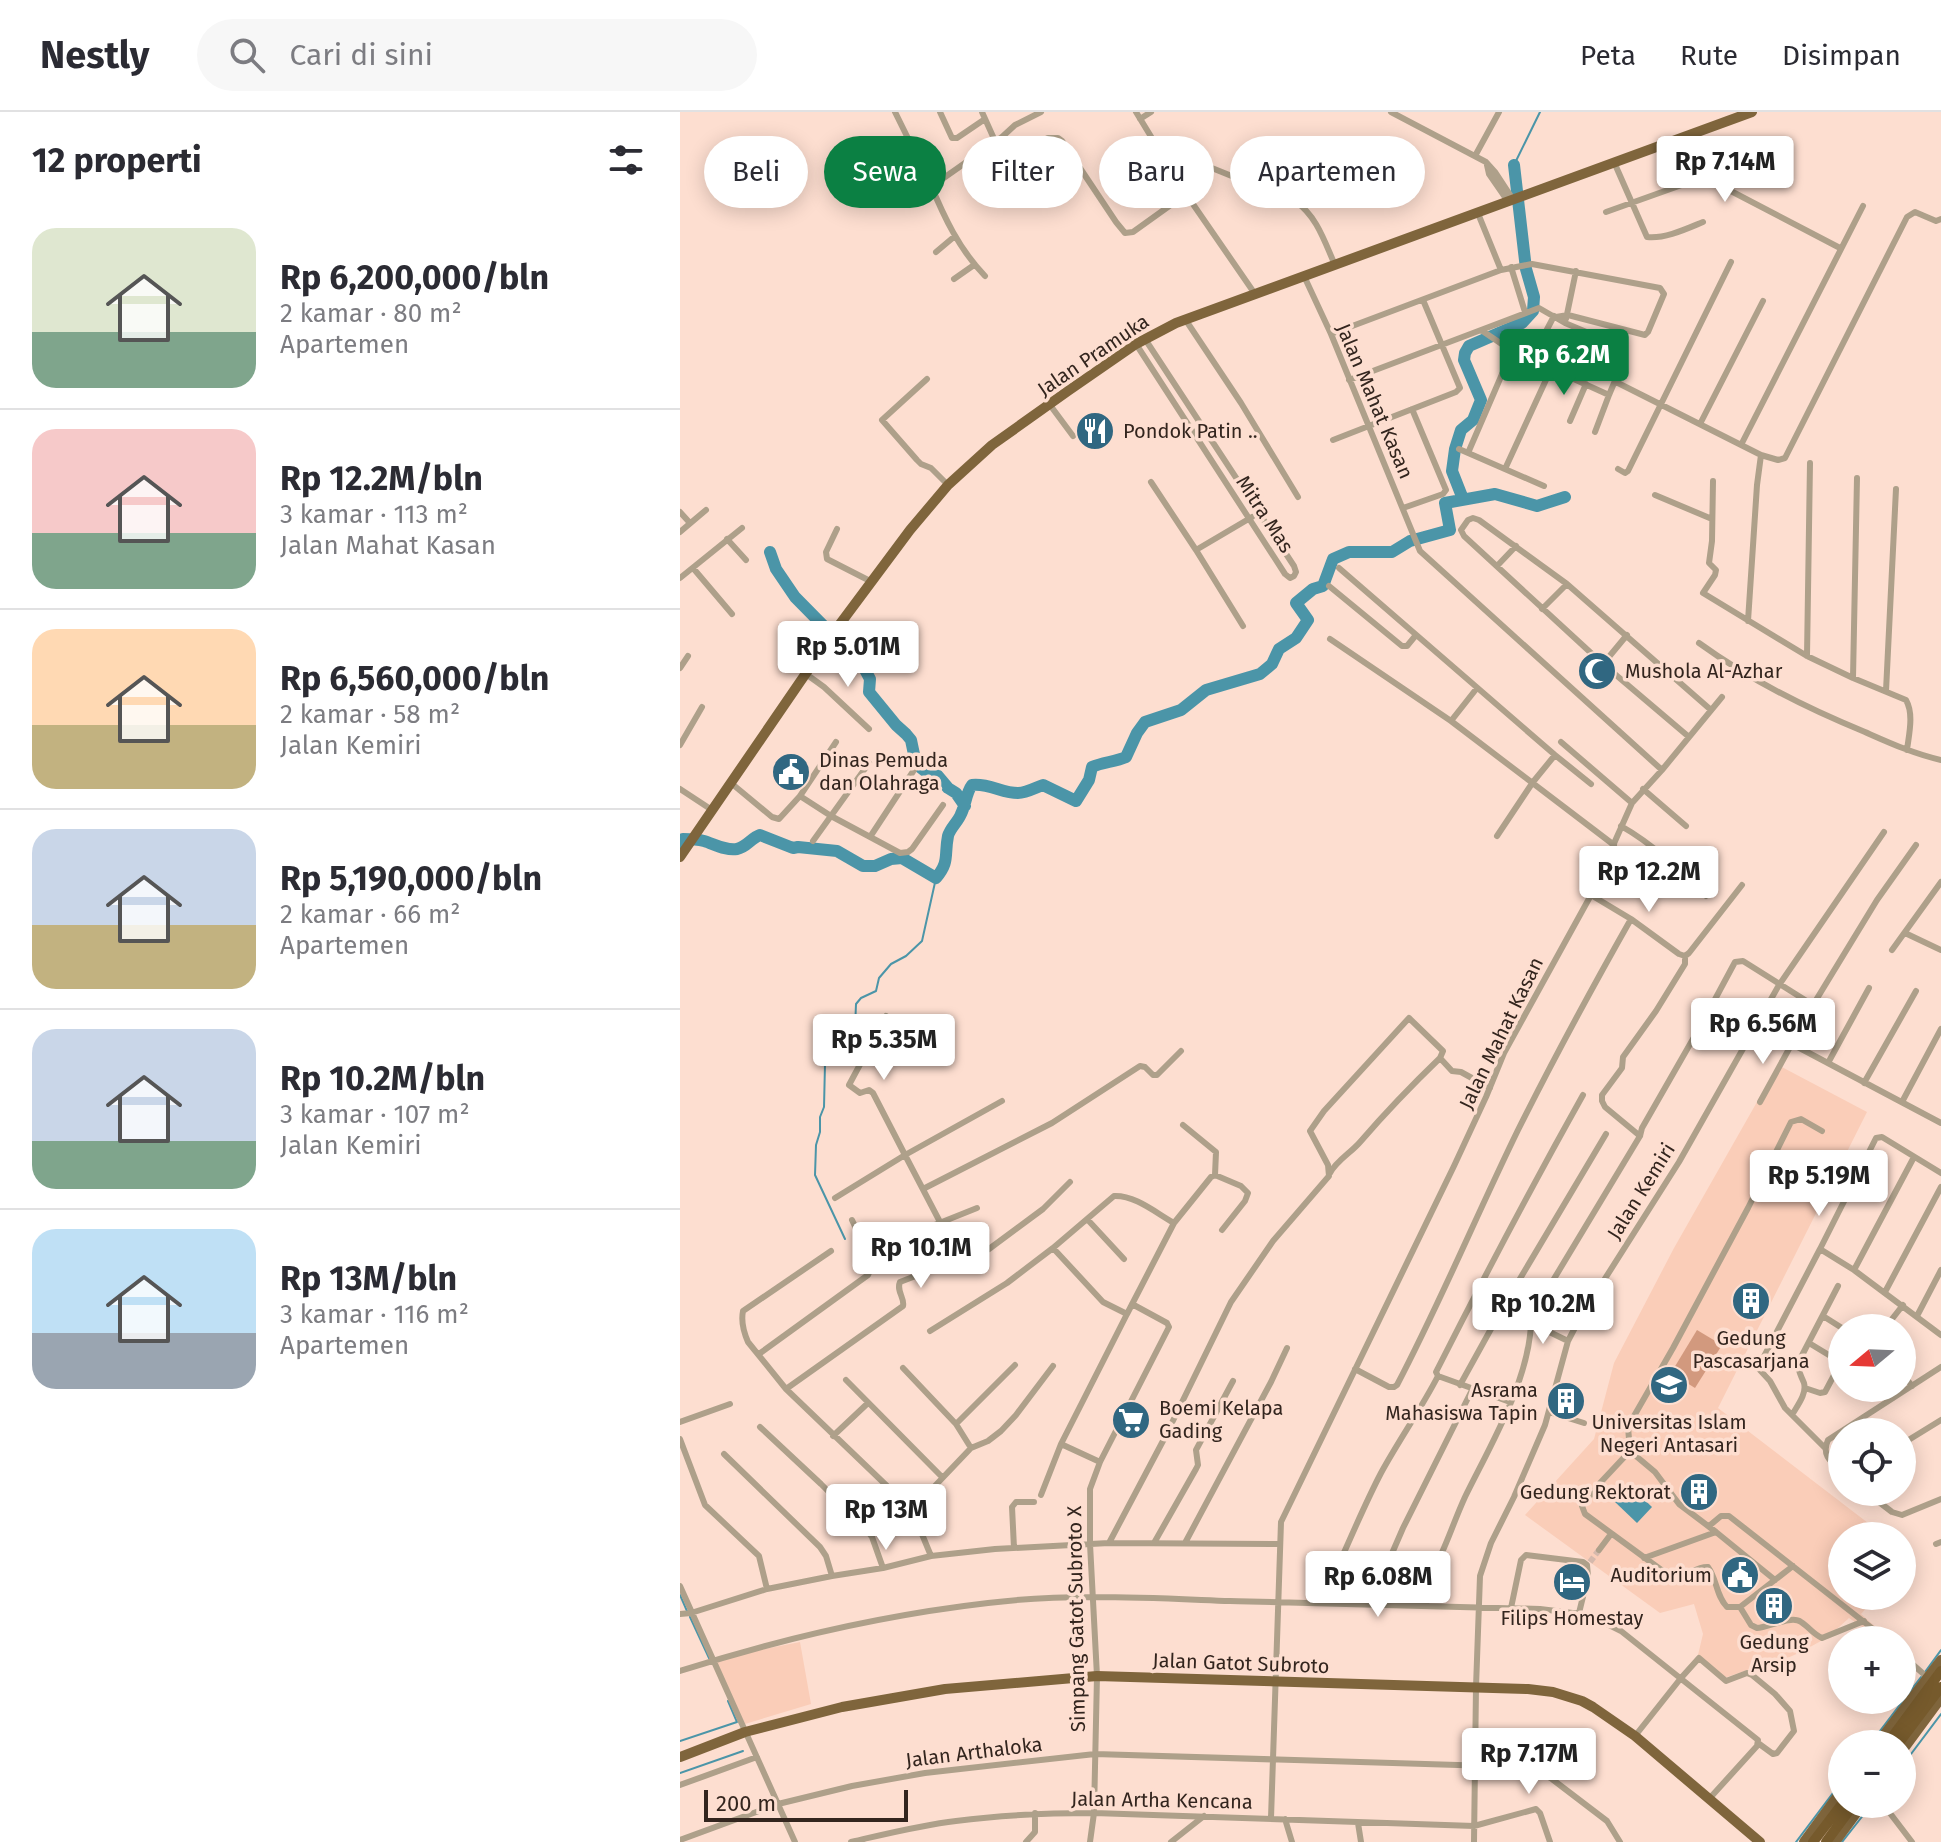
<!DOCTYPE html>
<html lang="id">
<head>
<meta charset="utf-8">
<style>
	body { margin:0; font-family:"Fira Sans",sans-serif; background:#f7f7f7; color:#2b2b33; height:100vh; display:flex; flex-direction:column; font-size:30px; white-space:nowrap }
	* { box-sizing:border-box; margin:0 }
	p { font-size:26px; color:#7c7c81 }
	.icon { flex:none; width:44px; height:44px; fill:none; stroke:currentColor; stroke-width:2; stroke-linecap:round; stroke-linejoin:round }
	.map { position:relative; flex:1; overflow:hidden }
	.panel { display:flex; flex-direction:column; background:#fff; width:680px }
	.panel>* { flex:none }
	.banner { position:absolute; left:24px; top:24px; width:760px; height:72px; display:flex; gap:16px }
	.needle { width:52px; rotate:251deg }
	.tools { position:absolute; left:1148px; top:1202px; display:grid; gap:16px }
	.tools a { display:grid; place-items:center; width:88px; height:88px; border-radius:50%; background:#fff; box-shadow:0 4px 20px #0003; font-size:40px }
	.scale { position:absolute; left:24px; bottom:20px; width:204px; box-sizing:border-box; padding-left:8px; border:4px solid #33251e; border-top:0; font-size:22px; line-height:28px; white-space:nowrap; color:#33251e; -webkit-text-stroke:6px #fdded0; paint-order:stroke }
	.price { position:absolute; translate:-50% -68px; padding:0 18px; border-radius:8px; background:#fff; color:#222; font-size:26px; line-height:52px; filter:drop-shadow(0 2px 4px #0008) }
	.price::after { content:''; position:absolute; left:50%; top:48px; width:24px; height:18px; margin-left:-12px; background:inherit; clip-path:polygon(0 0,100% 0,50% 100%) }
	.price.current { background:#0b8043; color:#fff }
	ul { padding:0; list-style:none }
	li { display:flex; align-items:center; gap:24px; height:200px; padding:0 32px }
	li+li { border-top:2px solid #e1e1e2 }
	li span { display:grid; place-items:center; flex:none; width:224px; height:160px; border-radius:24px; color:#555 }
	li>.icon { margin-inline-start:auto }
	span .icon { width:96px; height:96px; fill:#fffc; stroke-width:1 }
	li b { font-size:34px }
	h2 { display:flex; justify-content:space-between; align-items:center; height:96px; padding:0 32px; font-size:34px }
	.tag { padding:0 28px; border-radius:36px; background:#fff; box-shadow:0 4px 20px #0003; font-size:28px; line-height:72px }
	.tag.current { background:#0b8043; color:#fff }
	header { display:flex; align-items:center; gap:48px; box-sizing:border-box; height:112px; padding:0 40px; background:#fff; border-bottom:2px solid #e1e1e2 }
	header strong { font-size:38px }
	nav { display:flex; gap:44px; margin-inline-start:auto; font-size:28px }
	.search { width:560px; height:72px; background:#f7f7f7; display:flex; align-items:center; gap:20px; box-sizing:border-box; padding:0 28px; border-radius:44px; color:#7c7c81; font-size:30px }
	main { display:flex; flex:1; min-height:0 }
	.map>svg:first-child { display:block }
	.built { fill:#facdb8 }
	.green { fill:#e6c1af }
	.forest { fill:#d2997e }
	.water { fill:#4b95a8 }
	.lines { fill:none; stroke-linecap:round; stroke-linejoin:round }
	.stream { stroke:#4b95a8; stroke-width:2 }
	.river { stroke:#4b95a8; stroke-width:12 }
	.minor-tunnel { stroke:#d5b9ac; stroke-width:6; stroke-dasharray:6 3; stroke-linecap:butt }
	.minor { stroke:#aea08a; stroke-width:6 }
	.primary { stroke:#7f653c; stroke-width:10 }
	.trunk { stroke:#765a2c; stroke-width:10 }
	.labels { text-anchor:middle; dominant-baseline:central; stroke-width:7; stroke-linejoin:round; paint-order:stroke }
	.street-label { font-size:20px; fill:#33251e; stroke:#fdded0 }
	.poi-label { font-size:20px; fill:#33251e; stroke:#fdded0; text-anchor:start }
</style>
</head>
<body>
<header>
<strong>Nestly</strong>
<div class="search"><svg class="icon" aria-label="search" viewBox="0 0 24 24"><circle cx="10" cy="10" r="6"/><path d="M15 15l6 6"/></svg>Cari di sini</div>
<nav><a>Peta</a><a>Rute</a><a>Disimpan</a></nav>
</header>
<main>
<section class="panel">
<h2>12 properti<svg class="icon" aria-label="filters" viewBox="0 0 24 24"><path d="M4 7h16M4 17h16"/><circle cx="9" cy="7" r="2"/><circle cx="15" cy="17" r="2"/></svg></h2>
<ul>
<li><span style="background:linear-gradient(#dfe7d0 65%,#7fa58c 0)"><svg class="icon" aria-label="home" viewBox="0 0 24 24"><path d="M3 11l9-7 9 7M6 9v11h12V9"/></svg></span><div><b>Rp 6,200,000/bln</b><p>2 kamar · 80 m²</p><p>Apartemen</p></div></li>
<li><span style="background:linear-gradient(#f6c9c9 65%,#7fa58c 0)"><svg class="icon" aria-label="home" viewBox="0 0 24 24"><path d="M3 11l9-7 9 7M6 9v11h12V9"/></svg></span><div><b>Rp 12.2M/bln</b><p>3 kamar · 113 m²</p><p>Jalan Mahat Kasan</p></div></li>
<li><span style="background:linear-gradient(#ffd9b3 60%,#c2b280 0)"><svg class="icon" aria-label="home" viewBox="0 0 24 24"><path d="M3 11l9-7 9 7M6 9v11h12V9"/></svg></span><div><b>Rp 6,560,000/bln</b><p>2 kamar · 58 m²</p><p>Jalan Kemiri</p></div></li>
<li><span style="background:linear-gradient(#c9d6e8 60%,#c2b280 0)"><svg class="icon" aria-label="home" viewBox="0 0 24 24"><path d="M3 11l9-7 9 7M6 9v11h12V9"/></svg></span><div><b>Rp 5,190,000/bln</b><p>2 kamar · 66 m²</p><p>Apartemen</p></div></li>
<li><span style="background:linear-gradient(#c9d6e8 70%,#7fa58c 0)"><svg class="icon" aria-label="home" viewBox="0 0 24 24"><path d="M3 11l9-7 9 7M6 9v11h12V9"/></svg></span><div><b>Rp 10.2M/bln</b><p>3 kamar · 107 m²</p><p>Jalan Kemiri</p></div></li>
<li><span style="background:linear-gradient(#bfe0f5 65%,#9aa5b1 0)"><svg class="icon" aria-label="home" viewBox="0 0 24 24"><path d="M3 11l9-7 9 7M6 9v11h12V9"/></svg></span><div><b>Rp 13M/bln</b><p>3 kamar · 116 m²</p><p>Apartemen</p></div></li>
</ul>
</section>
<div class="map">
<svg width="1261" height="1730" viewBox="0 0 1261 1730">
	<rect width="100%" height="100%" fill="#fdded0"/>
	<path class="built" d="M1098 953 1187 1000 1038 1296 1205 1424H1162V1484H1197L1181 1502 1210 1528H1196L1187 1518 1169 1506 1148 1525 1123 1539 1085 1556H1073L1044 1566 1018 1543 1023 1522 1014 1492 980 1501 845 1403 914 1327 934 1251 994 1136Z
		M120 1530 131 1592 65 1612 35 1547Z"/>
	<path class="green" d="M1132 1052 1152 1062 1139 1088 1119 1078Z"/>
	<path class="forest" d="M1017 1218 1042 1233 1015 1276 991 1261Z"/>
	<path class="water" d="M950 1374 972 1395 957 1411 935 1390Z"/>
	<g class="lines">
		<path class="stream" d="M834 53 860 0
			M165 1127 135 1063 136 1033 140 1020V1005L144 995 145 952 149 946 159 941 170 928 175 917 176 892 181 886 196 879 199 866 211 852 226 844 242 829 256 766
			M0 1483 7 1499
			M10 1505 29 1546
			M1245 1560 1261 1538
			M0 1629 57 1610 48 1589
			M1190 1632 1241 1565
			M1222 1654 1261 1602
			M0 1661 63 1639
			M1116 1730 1162 1669
			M1162 1730 1192 1692"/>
		<path class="river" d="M783 387 772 359 775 337 781 318 793 308 801 288 784 248 785 241 789 234 842 211 853 199 854 185 846 157 834 53
			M90 440 96 457 115 485 183 554 190 567 189 580 216 613 226 622 231 628 236 652 245 659 257 663 268 676 276 681 285 694
			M0 732 3 727C10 727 17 727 24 729 34 732 46 739 57 737 67 735 71 726 80 723L113 736 118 735 157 739 183 754H195L211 747 222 746 256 766C270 749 264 744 268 724 270 716 278 710 281 702 286 692 286 681 292 673 309 671 322 681 338 681 346 681 355 676 363 673L396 689 409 668 412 655C423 650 435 650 446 645L457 621 465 610 501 598 526 578 580 562 592 552 599 537 616 526 628 508 616 491 633 477 643 474 653 447 669 440H712L730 429 770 418 765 391 815 382 857 394 885 385"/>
		<path class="minor-tunnel" d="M910 1450 919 1438"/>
		<path class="minor" d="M215 0 250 71 258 70 322 25 335 13 361 0
			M260 0 272 26H277L305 7
			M302 0 315 29
			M456 0 506 82 575 182
			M711 0 806 50 815 60 832 86
			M460 7 471 0
			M322 25 340 39 368 26H378L382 29 436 110 445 121 453 120 506 82
			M795 44 819 0
			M517 50 616 90C637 104 645 131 655 153
			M934 50 967 125C985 127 1006 117 1023 110
			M807 53 809 62 827 88
			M250 71C264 105 279 137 305 164
			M797 99 821 158
			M926 100 1024 65 1160 136
			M256 140 275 124
			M831 155 845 200
			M274 167 294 153
			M859 196 885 211 942 235 945 245 929 283 832 239 801 218Z
			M505 207 561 291 618 385
			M886 207 896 159
			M651 222 821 158 852 152 980 176 984 182 968 220 965 223 888 203 876 205
			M456 232 605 462 610 466 614 464 616 460 614 454 465 227
			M851 248 874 204
			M247 267 202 308 237 348 241 352 251 356 268 373
			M669 268 801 218
			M936 270 1081 343 1098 348 1105 346 1227 105 1235 100 1256 109 1261 107
			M370 293 393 324
			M890 309 906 272
			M1020 312 1083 189
			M915 320 929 283
			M653 328 776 280 780 276 743 188
			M1061 333 1183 94
			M779 337 864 374
			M788 341 832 239
			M825 357 871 257
			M938 357 945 361 948 359 1051 150
			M1033 369 1032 429 1029 451 1036 458 1035 463 1023 481 1127 544 1173 566 1226 588C1234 602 1229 622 1227 638
			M471 370 516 438 563 514
			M975 383 1032 407
			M723 396 763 382 766 378 732 297
			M0 400 10 411
			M157 417 146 440 147 447 192 470
			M0 420 26 398
			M47 427 66 448
			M516 438 572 405
			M817 454 836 434
			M13 456 52 502
			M659 456 875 643 911 672
			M0 466 62 416
			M649 474 722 534H727L736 523
			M862 497 887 472
			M1068 509 1077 373 1081 343
			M650 527 771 609 934 733
			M1019 531C1070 568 1126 596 1185 620 1210 631 1234 642 1261 648
			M1127 544 1130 351
			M923 552 947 523
			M0 556 8 544
			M126 562 144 575 189 617
			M1173 566 1177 366
			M1206 579 1216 377
			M771 609 797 576
			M1009 625 923 552 784 424 781 418 788 408 793 406 799 408 887 472 1031 598
			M881 630 952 691
			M0 633 22 595
			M982 658 1042 585
			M51 671 92 705 99 707 120 684 156 630
			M0 677 32 698
			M963 677 1006 714
			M120 684 151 704 220 741 228 740 232 737 263 693
			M941 714C973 732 1000 758 1026 784
			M817 724 853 670 875 643
			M190 725 234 658
			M133 729 189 651
			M911 783 951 807 999 842 1005 844 1009 841 1062 773
			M1225 821 1261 838
			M1212 838 1261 770
			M1112 932 1261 1011
			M1148 951 1189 876
			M1184 971 1236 879
			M1080 990 1133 893 1197 788 1236 733
			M1222 990 1261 917
			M503 1013 536 1040 535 1063
			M960 1024 925 995 922 989V983L942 956 943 945 976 899 1005 852V844
			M650 1061C657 1048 671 1041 681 1029 706 1000 732 973 760 946
			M1261 1061 1202 1025 1196 1026 1140 1137 1174 1158 1261 1223
			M243 1077 372 1011 460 954 465 955 473 963H477L501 939
			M155 1086 225 1043 193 981 189 978 180 981 169 973 206 904
			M407 1107 444 1147
			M172 1108 189 1144
			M260 1110 225 1043 322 989
			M373 1136 434 1084C455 1083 476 1101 494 1111
			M1140 1137 1078 1256 1090 1269 1105 1296 1145 1336
			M151 1139 63 1199C61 1209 64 1221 68 1230L106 1277 232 1398 251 1444
			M1174 1158 1234 1045
			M1205 1180 1261 1075
			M822 1197 888 1229
			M447 1202 494 1111 531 1065 535 1063 561 1074 568 1081 565 1089 542 1118
			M1143 1204 1162 1216
			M1237 1204 1261 1158
			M848 1210 960 1024 962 1016 1025 906 1055 850 1063 849 1133 893
			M1205 1216 1223 1193
			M250 1219 327 1171 373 1136 423 1190 447 1202 381 1332 420 1350
			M1129 1231 1162 1251
			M79 1242 188 1163C193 1154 186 1145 192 1138L297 1096
			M223 1256 276 1312 291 1336
			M675 1257 709 1275H714L717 1273C761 1189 797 1102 838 1018 874 946 912 876 951 807
			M1222 1261 1232 1274
			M758 1264 830 1290
			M166 1268 262 1365
			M780 1273 822 1197 926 1022
			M1125 1276 1140 1281 1145 1280 1161 1250
			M1198 1276 1213 1286
			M106 1277 223 1194C225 1186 216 1179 220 1170L282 1146 295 1144 309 1137 363 1097 390 1070
			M869 1300 904 1311
			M1112 1303C1117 1294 1127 1282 1124 1271 1121 1263 1118 1260 1118 1251L1158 1174
			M0 1310 50 1292
			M276 1312 335 1253
			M80 1315 141 1372 185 1416 192 1425 203 1456
			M153 1324 188 1291
			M0 1327 25 1393 79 1444 87 1477
			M1222 1332 1261 1308
			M950 1339 975 1360 999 1392 1036 1420 1095 1468
			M44 1342 140 1435 146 1444 152 1464
			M1162 1360C1151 1350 1141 1343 1148 1328L1261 1255
			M1186 1380 1212 1400 1222 1403 1261 1387
			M361 1383 381 1332
			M232 1398 291 1336 308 1329 321 1319 336 1303 373 1254
			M1029 1414 1041 1404H1049L1207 1528
			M429 1431 484 1327 551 1190 593 1129 649 1064 648 1053 630 1019 644 999 729 906 763 939 760 946 772 959 781 960 810 976
			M474 1431 516 1357 518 1353 516 1338 553 1269
			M505 1431 591 1270 607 1236
			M1256 1432 1261 1430
			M334 1436 332 1395 336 1390H354
			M919 1438 931 1422
			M964 1446 1036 1420
			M1113 1454 1060 1495H1047C1036 1484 1037 1467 1028 1455 1015 1454 1005 1468 991 1465L905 1402 902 1394 920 1371 950 1339 948 1315 950 1311 993 1236 1068 1096 1111 1010 1121 1007 1142 1019
			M0 1474 115 1730
			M641 1491C662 1448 679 1403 701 1361 719 1328 741 1297 758 1264L756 1260C803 1167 852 1074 903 983
			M690 1492 723 1416 793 1276
			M746 1494 747 1477 750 1465C764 1441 773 1411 785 1385 810 1334 849 1269 851 1211
			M1060 1495 1071 1513 1077 1516C1089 1515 1112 1503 1121 1510 1129 1515 1133 1522 1142 1526L1184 1509
			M831 1496 841 1448 846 1443 903 1450 907 1453 908 1464 899 1501
			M0 1502 11 1501 87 1477 152 1464 203 1456 251 1444 315 1437 429 1431 599 1432
			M1222 1543 1247 1565
			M0 1559C100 1527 204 1503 308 1491 388 1481 469 1486 550 1489 653 1492 756 1494 860 1497L909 1503 941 1519 1078 1628 1077 1634 1029 1687
			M955 1624 1001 1566 1019 1546 1046 1569 1067 1561 1072 1563 1095 1582 1110 1599 1114 1619 1097 1641 1093 1642 1078 1631
			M0 1673 77 1645
			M1203 1692 1232 1730
			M591 1706 601 1410 774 1054 806 985 824 941 911 783 952 691 982 658 740 439 651 222 624 164
			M605 1707 612 1730
			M678 1711 681 1730
			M0 1728 98 1692 172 1674 245 1661 415 1642 843 1655 860 1660 872 1667 927 1709 940 1730
			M171 1730C206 1722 241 1713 276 1709 322 1703 368 1701 414 1701L794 1714 856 1697 860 1701 870 1730
			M346 1730 355 1720V1701
			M410 1730 414 1701 417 1564 410 1432V1377L420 1350 489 1215 487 1211 452 1192
			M491 1730 524 1704
			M794 1730 796 1575 800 1464 811 1431 834 1385 865 1313 888 1229 900 1206 999 1050 1099 873 1204 720"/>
		<path class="primary" d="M0 745 157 516 230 418 268 373 312 333 388 279 456 232 496 211 1072 0
			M1197 1632 1261 1548
			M1222 1639 1261 1586
			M0 1645 65 1620 162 1595 265 1577 417 1564 848 1577 873 1580 902 1589 913 1595 955 1624 1080 1730
			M1124 1730 1162 1678
			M1155 1730 1183 1692"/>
		<path class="trunk" d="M1207 1632 1261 1559
			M1218 1632 1261 1575
			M1133 1730 1162 1692
			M1146 1730 1174 1692"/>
	</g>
	<defs>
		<g id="restaurant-disc" transform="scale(2)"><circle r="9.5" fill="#306781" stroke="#fdded0"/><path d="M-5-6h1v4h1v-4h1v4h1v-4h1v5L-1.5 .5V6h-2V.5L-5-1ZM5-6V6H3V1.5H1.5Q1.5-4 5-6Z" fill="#fff"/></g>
		<g id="mosque-disc" transform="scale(2)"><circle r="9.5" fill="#306781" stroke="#fdded0"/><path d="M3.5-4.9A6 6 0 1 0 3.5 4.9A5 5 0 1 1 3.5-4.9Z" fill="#fff"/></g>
		<g id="civic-disc" transform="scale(2)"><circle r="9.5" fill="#306781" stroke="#fdded0"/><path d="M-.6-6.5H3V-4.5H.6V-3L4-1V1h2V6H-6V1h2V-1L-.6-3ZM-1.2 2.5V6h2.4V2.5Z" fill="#fff"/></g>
		<g id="building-disc" transform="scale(2)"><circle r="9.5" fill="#306781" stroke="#fdded0"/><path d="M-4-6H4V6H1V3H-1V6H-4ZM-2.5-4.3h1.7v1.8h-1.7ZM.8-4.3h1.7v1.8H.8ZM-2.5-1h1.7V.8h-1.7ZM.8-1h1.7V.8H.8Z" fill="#fff"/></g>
		<g id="university-disc" transform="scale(2)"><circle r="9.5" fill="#306781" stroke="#fdded0"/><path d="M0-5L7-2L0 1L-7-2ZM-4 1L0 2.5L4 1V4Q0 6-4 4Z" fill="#fff"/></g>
		<g id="supermarket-disc" transform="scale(2)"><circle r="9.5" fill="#306781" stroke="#fdded0"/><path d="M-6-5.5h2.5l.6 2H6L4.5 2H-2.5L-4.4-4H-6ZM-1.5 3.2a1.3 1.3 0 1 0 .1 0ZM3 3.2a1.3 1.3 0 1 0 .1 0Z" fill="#fff"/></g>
		<g id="hotel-disc" transform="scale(2)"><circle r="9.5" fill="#306781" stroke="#fdded0"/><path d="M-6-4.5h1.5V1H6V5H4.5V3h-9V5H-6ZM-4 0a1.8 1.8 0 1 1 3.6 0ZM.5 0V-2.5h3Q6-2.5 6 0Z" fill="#fff"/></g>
	</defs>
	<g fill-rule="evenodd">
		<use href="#restaurant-disc" x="415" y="319"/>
		<use href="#mosque-disc" x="917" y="559"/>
		<use href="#civic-disc" x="111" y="660"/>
		<use href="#building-disc" x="1071" y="1189"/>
		<use href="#university-disc" x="989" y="1273"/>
		<use href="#building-disc" x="886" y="1289"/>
		<use href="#supermarket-disc" x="451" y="1308"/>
		<use href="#building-disc" x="1019" y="1380"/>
		<use href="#civic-disc" x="1060" y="1463"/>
		<use href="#hotel-disc" x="892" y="1470"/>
		<use href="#building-disc" x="1094" y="1494"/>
	</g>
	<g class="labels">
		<g class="street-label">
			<text transform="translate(413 243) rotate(-34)">Jalan Pramuka</text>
			<text transform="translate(695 289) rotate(67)">Jalan Mahat Kasan</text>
			<text transform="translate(585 402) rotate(57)">Mitra Mas</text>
			<text transform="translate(821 921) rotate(-64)">Jalan Mahat Kasan</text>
			<text transform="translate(961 1079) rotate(-58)">Jalan Kemiri</text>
			<text transform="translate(396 1507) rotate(-91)">Simpang Gatot Subroto X</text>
			<text transform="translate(561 1551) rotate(2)">Jalan Gatot Subroto</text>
			<text transform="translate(294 1640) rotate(-7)">Jalan Arthaloka</text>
			<text transform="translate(482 1688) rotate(1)">Jalan Artha Kencana</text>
		</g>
		<g class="poi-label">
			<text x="443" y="319">Pondok Patin ..</text>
			<text x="945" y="559">Mushola Al-Azhar</text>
			<text x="139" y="648">Dinas Pemuda<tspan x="139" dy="23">dan Olahraga</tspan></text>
			<text x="1071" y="1226" text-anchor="middle">Gedung<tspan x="1071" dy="23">Pascasarjana</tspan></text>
			<text x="858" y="1278" text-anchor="end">Asrama<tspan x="858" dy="23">Mahasiswa Tapin</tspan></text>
			<text x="479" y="1296">Boemi Kelapa<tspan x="479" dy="23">Gading</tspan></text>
			<text x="989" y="1310" text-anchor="middle">Universitas Islam<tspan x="989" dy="23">Negeri Antasari</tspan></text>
			<text x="991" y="1380" text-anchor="end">Gedung Rektorat</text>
			<text x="1032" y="1463" text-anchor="end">Auditorium</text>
			<text x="892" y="1506" text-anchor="middle">Filips Homestay</text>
			<text x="1094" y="1530" text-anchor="middle">Gedung<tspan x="1094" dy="23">Arsip</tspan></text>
		</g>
	</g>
</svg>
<div class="tools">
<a><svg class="needle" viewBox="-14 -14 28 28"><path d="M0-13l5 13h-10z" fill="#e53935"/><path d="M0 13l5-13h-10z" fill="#7c7c81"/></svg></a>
<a><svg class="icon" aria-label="locate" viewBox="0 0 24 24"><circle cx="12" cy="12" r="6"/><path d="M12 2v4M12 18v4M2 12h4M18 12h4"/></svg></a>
<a><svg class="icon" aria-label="layers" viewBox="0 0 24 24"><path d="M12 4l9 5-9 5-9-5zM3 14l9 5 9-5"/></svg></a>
<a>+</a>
<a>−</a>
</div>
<div class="scale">200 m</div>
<b class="price" style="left:1045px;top:92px">Rp 7.14M</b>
<b class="price current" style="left:884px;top:285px">Rp 6.2M</b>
<b class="price" style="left:168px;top:577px">Rp 5.01M</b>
<b class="price" style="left:969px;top:802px">Rp 12.2M</b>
<b class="price" style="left:1083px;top:954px">Rp 6.56M</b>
<b class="price" style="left:204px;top:970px">Rp 5.35M</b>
<b class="price" style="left:1139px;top:1106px">Rp 5.19M</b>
<b class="price" style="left:241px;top:1178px">Rp 10.1M</b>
<b class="price" style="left:863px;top:1234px">Rp 10.2M</b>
<b class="price" style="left:206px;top:1440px">Rp 13M</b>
<b class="price" style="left:698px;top:1507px">Rp 6.08M</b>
<b class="price" style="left:849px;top:1684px">Rp 7.17M</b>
<div class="banner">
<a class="tag">Beli</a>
<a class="tag current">Sewa</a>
<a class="tag">Filter</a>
<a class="tag">Baru</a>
<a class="tag">Apartemen</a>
</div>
</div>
</main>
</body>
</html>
